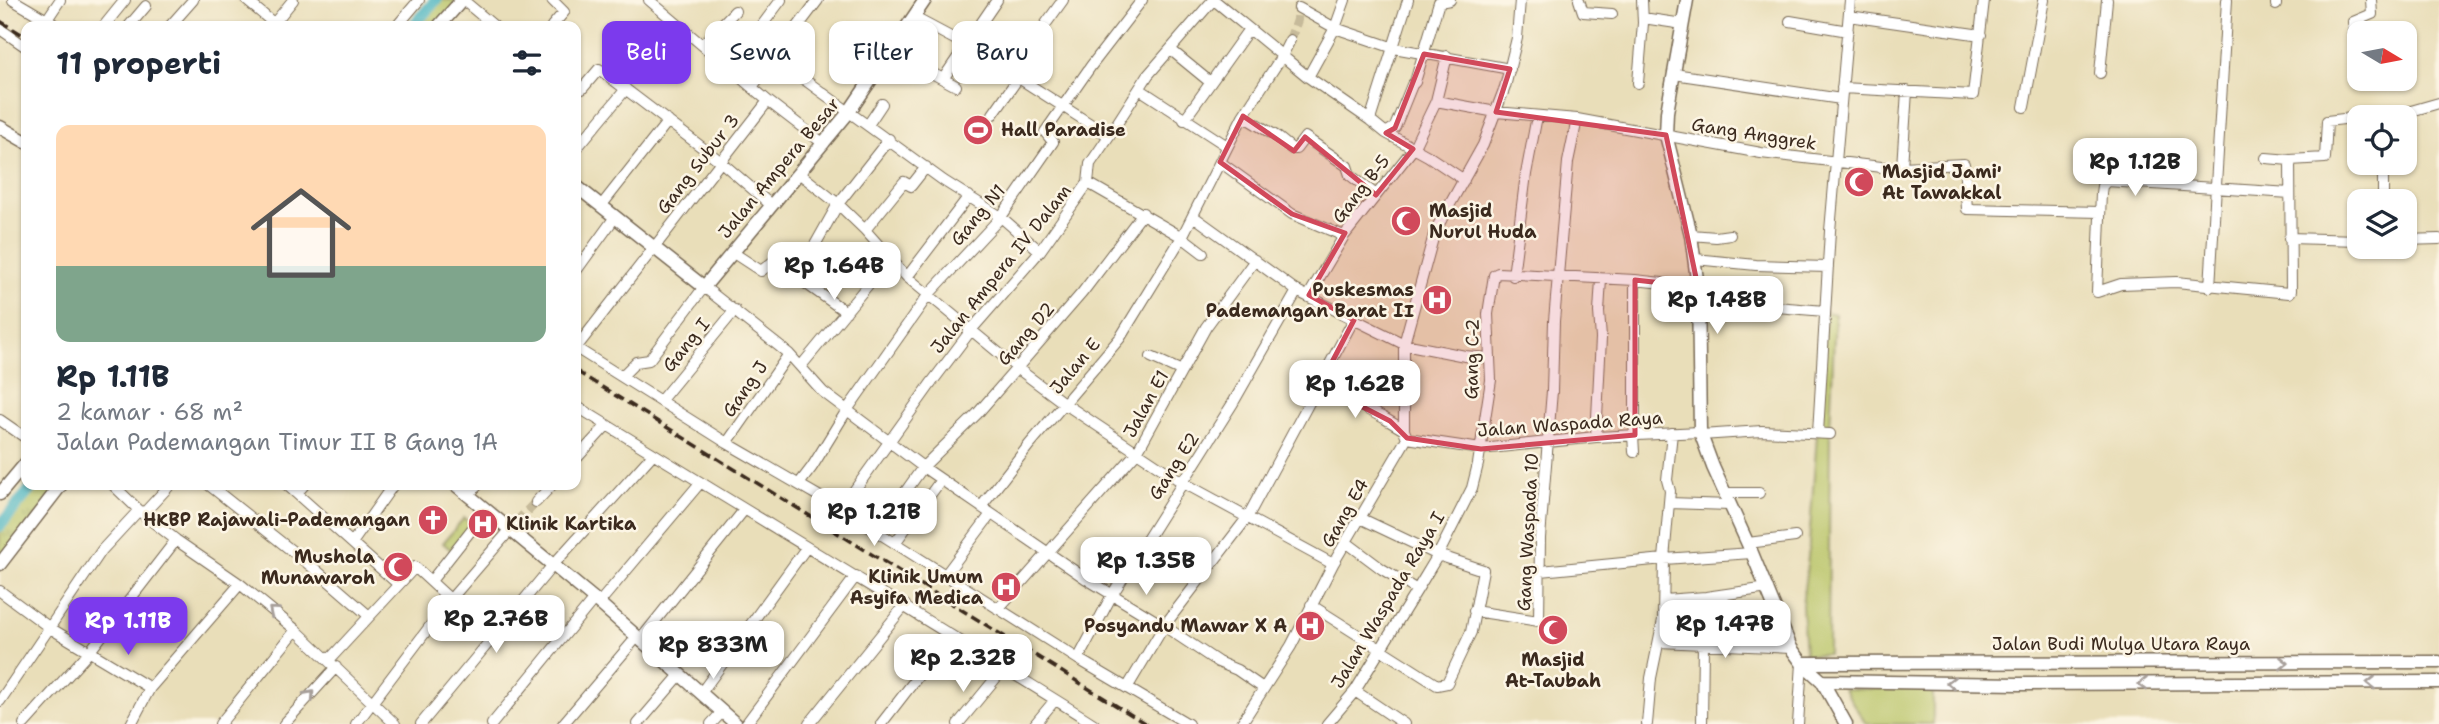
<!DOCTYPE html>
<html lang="id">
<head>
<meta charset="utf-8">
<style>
	body { margin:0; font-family:"Shantell Sans",sans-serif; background:#f2f2f3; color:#1f2937; height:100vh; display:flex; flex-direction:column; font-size:26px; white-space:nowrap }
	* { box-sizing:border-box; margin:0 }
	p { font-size:23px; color:#747a83 }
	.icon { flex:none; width:38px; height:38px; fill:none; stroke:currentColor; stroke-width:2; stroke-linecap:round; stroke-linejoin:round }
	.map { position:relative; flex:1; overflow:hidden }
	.details { position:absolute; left:21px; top:21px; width:560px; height:469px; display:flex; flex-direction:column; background:#fff; border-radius:14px; box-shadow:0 2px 5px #0004 }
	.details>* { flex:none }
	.banner { position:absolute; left:602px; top:21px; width:665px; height:63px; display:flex; gap:14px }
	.needle { width:46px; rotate:100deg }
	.fabs { position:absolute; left:2347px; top:21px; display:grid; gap:14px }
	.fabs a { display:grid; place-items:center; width:70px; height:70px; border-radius:14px; background:#fff; box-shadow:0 2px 5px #0004; font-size:35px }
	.price { position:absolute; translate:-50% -60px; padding:0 16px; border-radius:14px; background:#fff; color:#222; font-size:23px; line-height:46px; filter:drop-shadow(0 2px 4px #0008) }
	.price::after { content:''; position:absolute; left:50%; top:42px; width:21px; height:16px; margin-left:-10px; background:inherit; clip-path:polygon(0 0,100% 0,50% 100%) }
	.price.active { background:#7c3aed; color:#fff }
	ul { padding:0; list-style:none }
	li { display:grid; align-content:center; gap:14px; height:371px; padding:0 35px }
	li span { display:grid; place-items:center; height:217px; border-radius:14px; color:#555 }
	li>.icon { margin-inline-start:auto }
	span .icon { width:126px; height:126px; fill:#fffc; stroke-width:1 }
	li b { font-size:30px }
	h2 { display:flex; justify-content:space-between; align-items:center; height:84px; padding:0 35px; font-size:30px }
	.pill { padding:0 24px; border-radius:14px; background:#fff; box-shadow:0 2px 5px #0004; font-size:24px; line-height:63px }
	.pill.active { background:#7c3aed; color:#fff }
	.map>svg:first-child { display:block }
	.grass { fill:url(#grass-tufts); stroke:#797642; stroke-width:2 }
	.green { fill:#b7c365; stroke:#797642; stroke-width:2 }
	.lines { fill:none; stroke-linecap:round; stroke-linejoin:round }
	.canal { stroke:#45b2c0; stroke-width:12 }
	.minor-tunnel { stroke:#c6ba9a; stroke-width:10; stroke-dasharray:10 5; stroke-linecap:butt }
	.minor-casing { stroke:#786954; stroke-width:12 }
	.tertiary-casing { stroke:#786954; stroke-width:15 }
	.minor { stroke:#fff; stroke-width:10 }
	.tertiary { stroke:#fff; stroke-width:12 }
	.rail { stroke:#3b2a1e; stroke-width:3.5; stroke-dasharray:10 5; stroke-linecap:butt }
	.oneway { stroke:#a79f9a }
	.marked { fill:#d1495b; fill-opacity:0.2; stroke:#d1495b; stroke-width:5; stroke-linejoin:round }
	.labels { text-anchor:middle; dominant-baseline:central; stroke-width:5; stroke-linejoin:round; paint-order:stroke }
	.poi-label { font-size:18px; font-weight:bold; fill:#3b2a1e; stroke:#fcf5e5; text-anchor:end }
	.street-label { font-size:18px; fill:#3b2a1e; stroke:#fcf5e5 }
</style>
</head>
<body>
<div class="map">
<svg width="2439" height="724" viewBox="0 0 2439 724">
	<defs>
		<pattern id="grass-tufts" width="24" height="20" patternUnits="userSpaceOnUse" patternTransform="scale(1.75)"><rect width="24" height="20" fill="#b7c365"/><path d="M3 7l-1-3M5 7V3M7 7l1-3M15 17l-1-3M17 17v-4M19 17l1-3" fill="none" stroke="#969f53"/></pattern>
	</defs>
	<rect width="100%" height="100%" fill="#fcf5e5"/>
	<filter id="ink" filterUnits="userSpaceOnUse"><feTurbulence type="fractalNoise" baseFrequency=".0143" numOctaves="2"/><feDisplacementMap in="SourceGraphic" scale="14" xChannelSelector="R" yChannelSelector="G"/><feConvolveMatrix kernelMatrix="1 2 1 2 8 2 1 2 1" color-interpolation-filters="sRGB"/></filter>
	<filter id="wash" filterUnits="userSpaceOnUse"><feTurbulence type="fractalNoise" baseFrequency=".00686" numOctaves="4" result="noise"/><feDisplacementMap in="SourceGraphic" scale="28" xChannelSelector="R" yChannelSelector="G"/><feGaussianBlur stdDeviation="1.57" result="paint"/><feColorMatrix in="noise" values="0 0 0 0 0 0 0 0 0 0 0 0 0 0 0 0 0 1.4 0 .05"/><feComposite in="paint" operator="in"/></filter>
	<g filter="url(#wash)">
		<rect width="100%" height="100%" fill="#e9deb9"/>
		<path class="grass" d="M436 0H464L440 26H413Z
			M34 485H61L0 564V526Z"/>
		<path class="green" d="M1826 312 1835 314 1830 430 1828 654 1805 655 1802 605 1808 557Z
			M464 518 472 525 451 550 443 543Z
			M1933 688V724H1866L1844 689Z"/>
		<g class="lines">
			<path class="canal" d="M413 26 436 0
				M0 526 34 485"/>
		</g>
	</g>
	<g filter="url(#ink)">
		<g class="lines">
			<path class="minor-tunnel" d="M1290 40 1297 20 1298 5
				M517 522 536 502"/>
			<g class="minor-casing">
				<path id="minor" d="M13 0 57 26
					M246 0 277 26
					M463 0 494 26
					M649 0 768 101 824 144
					M1214 0 1308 77 1370 120 1386 133 1428 156 1464 180
					M1579 0 1583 12 1612 14
					M2276 5V0
					M1299 8 1335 28 1394 48 1510 69
					M1849 16 1981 35
					M913 17 975 50 1109 136 1090 164 1088 183
					M1643 18 1683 24
					M46 21 60 0
					M1790 21 1848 31
					M763 24 781 0
					M104 26 125 0
					M129 26 146 6
					M170 26 193 0
					M272 26 293 0
					M397 26 419 0
					M552 26 564 12 552 0
					M0 29 26 47
					M702 45 735 11
					M1171 50 1210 82
					M891 51 943 79
					M776 59 944 181 1001 217 1040 251
					M1011 72 1063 0
					M2100 73 2107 0
					M2357 73 2353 22 2372 14 2371 0
					M1674 74 1841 99
					M1308 77 1335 28 1345 0
					M1638 83 1643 23 1642 0
					M576 84 582 89 599 69 720 161 771 205
					M956 86 943 79 997 0
					M752 87 818 0
					M1842 88 1973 95 1984 0
					M1141 90 1227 146
					M1436 101 1496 112 1577 119 1761 153 1890 168 1902 167 1907 91
					M2024 107 2044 0
					M993 114 1019 77
					M1243 116 1276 136 1292 149H1296L1305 137 1347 166 1350 175 1376 195
					M1184 120 1249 29
					M1370 120 1408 0
					M868 125 882 104
					M1386 133 1395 127 1412 85 1415 82 1439 2 1450 0
					M1109 136 1148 75 1213 0
					M576 149 626 89
					M2266 158 2290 160
					M1220 162 1292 214 1344 236
					M1902 167 1964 164 1967 209 2100 212
					M799 173 838 204 865 230 907 277 1017 368 1065 404 1182 482 1333 564
					M2290 193 2107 181 2102 186 2101 193 2097 292 2121 284 2176 282 2289 293 2291 291 2290 160 2325 158 2327 121 2411 111 2439 103
					M2383 201V163
					M601 206 668 121
					M1193 216 1297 291 1404 344V430L1407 438 1481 449 1596 437 1700 432
					M865 230 904 182 911 186 926 167
					M1691 235 1716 237 1730 235
					M2289 238 2359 240
					M2404 240 2439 239
					M732 252 761 271 774 261 846 312
					M1695 259 1756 265 1828 267
					M576 271 615 217
					M1513 276 1526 174 1537 116
					M797 277 838 204 889 139
					M907 277 969 196
					M2210 287 2227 0
					M1309 295 1344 236 1413 149 1436 101 1447 56
					M1700 301 1825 311
					M576 348 727 443 841 509 1078 659 1188 724
					M576 348 768 101
					M1151 357 1182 371
					M1489 358 1465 356 1404 344 1435 231 1483 145 1505 87 1517 38 1520 0
					M801 366 891 257
					M622 376 636 362 649 360 704 287 789 354 823 392 923 467 1085 578 1164 626 1218 662 1237 670 1263 688
					M1388 382 1405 390
					M1320 385 1384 418 1404 430
					M661 400 735 310
					M576 406C748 512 922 616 1094 724
					M0 420 26 438
					M1818 433 1830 231 1850 0
					M1633 435 1634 452
					M1635 435V280
					M1701 435 1762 431 1830 434
					M1596 437 1601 338 1599 312 1601 279
					M727 443 789 354
					M576 459 607 425
					M799 484 812 467 847 410 929 294 1001 217 1053 142 1045 132 1091 66 1142 0
					M113 485 143 514 176 540 240 584 296 630 395 724
					M209 485 316 570 368 615
					M287 485 398 584
					M297 493 304 485
					M1725 493H1759
					M468 495 478 485
					M536 502 552 485
					M1669 503 1730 505
					M981 507 1029 445 1120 338 1182 237 1203 253
					M841 509 932 382 972 329 1040 251 1088 183 1182 237 1243 116 1282 56 1290 40
					M143 514 170 485
					M877 532 923 467 977 414 1082 293 1143 213
					M1346 542 1382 569 1417 590
					M352 543 393 485
					M895 543 941 480
					M1748 543 1795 537
					M1541 571 1664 559 1752 553
					M946 574 991 514
					M431 581 487 510
					M0 591 50 628 150 688
					M1664 600 1706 597 1768 588
					M599 603 700 483
					M1311 605 1437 685 1447 683 1471 632 1483 570 1438 555 1360 518
					M998 609 1137 452 1206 327 1255 260
					M1474 611 1539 621 1540 538 1552 391 1554 321 1568 162 1577 119
					M640 640 744 510
					M1659 642 1791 648
					M1078 659 1112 595 1233 403 1297 291
					M329 660 415 567 491 637
					M1127 688 1164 626 1247 518 1354 319
					M1355 691 1404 724
					M701 693 806 548
					M0 701 102 550 139 510
					M24 724 90 651 176 540
					M131 724 150 688 240 584
					M220 724 296 630
					M284 724 336 667
					M356 724 449 601 517 522
					M421 724 553 565 653 454
					M492 724 594 599
					M563 724 637 637
					M638 724 680 675
					M711 724 722 712
					M746 724 856 576
					M809 724 905 605
					M881 724 950 635
					M958 724 1004 668
					M1035 724 1055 700
					M1241 724 1291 646 1333 564 1407 438
					M1327 724 1355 691 1417 590 1438 555 1472 488 1478 464 1491 380 1488 314 1494 275 1498 273 1635 280 1698 287
					M1647 724 1651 678 1663 620 1664 559 1670 491 1667 480 1672 433
					M1702 724 1703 644
					M1798 724 1802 663"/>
			</g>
			<g class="tertiary-casing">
				<path id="tertiary" d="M1687 0 1667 112 1666 135 1691 235 1698 287 1700 432 1713 467 1752 553 1791 648 1802 663 1822 681 1846 724
					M439 26 462 0
					M0 127 26 142
					M576 186 704 287 849 112 925 0
					M456 485 599 603 736 724
					M0 494 26 463
					M0 564 61 485
					M1802 663 2439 662
					M1822 681 2019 684 2439 682"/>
			</g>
			<use href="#minor" class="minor"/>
			<use href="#tertiary" class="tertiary"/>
			<path class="rail" d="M0 21 26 37
				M576 371 1146 724"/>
		</g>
		<defs><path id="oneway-chevron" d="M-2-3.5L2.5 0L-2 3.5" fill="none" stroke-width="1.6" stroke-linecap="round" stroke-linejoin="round" transform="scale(1.75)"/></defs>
		<g class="oneway">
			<use href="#oneway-chevron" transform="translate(273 611) rotate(-140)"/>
			<use href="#oneway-chevron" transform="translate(2284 663)"/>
			<use href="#oneway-chevron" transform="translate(1951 683) rotate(-179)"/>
			<use href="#oneway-chevron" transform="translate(2371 683) rotate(-180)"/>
			<use href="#oneway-chevron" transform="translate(2143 684) rotate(180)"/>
			<use href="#oneway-chevron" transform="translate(310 695) rotate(-48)"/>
		</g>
	</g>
	<path class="marked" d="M1424 54 1510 69 1496 112 1666 135 1698 287 1635 280V435L1481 449 1407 438 1390 421 1320 385 1354 320 1309 295 1345 233 1292 214 1220 162 1243 116 1294 151 1305 137 1376 195 1413 149 1386 133 1395 128Z"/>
	<defs>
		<g id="stadium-disc" transform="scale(1.575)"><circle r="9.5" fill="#d1495b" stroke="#fcf5e5"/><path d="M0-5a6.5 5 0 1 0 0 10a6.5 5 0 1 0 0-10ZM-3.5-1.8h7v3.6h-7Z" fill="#fff"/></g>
		<g id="mosque-disc" transform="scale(1.575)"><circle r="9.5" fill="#d1495b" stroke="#fcf5e5"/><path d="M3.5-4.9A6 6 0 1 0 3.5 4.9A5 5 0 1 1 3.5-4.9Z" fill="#fff"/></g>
		<g id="hospital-disc" transform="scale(1.575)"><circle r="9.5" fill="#d1495b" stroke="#fcf5e5"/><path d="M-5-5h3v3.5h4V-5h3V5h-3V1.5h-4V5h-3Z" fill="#fff"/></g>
		<g id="church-disc" transform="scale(1.575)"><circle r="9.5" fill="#d1495b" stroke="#fcf5e5"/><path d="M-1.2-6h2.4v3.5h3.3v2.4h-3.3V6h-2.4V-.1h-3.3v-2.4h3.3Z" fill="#fff"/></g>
	</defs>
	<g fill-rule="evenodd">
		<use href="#stadium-disc" x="978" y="130"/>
		<use href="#mosque-disc" x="1859" y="182"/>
		<use href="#mosque-disc" x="1406" y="221"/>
		<use href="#hospital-disc" x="1437" y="300"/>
		<use href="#church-disc" x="433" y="520"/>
		<use href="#hospital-disc" x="483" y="524"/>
		<use href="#mosque-disc" x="398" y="567"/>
		<use href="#hospital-disc" x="1006" y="587"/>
		<use href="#hospital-disc" x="1310" y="626"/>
		<use href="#mosque-disc" x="1553" y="630"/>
	</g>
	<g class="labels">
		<g class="poi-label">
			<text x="1001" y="130" text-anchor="start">Hall Paradise</text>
			<text x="1882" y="172" text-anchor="start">Masjid Jami'<tspan x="1882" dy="21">At Tawakkal</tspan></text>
			<text x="1429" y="211" text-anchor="start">Masjid<tspan x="1429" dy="21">Nurul Huda</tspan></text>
			<text x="1414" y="290">Puskesmas<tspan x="1414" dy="21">Pademangan Barat II</tspan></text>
			<text x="410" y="520">HKBP Rajawali-Pademangan</text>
			<text x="506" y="524" text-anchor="start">Klinik Kartika</text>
			<text x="375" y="557">Mushola<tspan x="375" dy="21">Munawaroh</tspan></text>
			<text x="983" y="577">Klinik Umum<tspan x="983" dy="21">Asyifa Medica</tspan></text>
			<text x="1287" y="626">Posyandu Mawar X A</text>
			<text x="1553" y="660" text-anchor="middle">Masjid<tspan x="1553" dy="21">At-Taubah</tspan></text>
		</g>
		<g class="street-label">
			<text transform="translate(1754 134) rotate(9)">Gang Anggrek</text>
			<text transform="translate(698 164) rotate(-52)">Gang Subur 3</text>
			<text transform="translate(779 168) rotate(-50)">Jalan Ampera Besar</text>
			<text transform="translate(1361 189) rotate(-52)">Gang B-5</text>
			<text transform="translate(978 215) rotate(-50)">Gang N1</text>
			<text transform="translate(1001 269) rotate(-51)">Jalan Ampera IV Dalam</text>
			<text transform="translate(1026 334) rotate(-49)">Gang D2</text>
			<text transform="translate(686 345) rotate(-51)">Gang I</text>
			<text transform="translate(1472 359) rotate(-89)">Gang C-2</text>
			<text transform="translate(1075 366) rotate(-50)">Jalan E</text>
			<text transform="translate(745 389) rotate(-55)">Gang J</text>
			<text transform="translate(1146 404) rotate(-61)">Jalan E1</text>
			<text transform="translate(1570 424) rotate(-4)">Jalan Waspada Raya</text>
			<text transform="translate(1174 466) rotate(-57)">Gang E2</text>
			<text transform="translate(1345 513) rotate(-60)">Gang E4</text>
			<text transform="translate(1528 532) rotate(-87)">Gang Waspada 10</text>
			<text transform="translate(1388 600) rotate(-59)">Jalan Waspada Raya I</text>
			<text x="2121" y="644">Jalan Budi Mulya Utara Raya</text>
		</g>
	</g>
</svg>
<div class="fabs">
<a><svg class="needle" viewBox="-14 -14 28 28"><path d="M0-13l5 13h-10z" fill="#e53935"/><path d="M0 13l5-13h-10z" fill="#747a83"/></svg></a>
<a><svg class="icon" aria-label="locate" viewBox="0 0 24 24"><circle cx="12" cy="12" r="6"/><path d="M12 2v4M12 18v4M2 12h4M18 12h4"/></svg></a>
<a><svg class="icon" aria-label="layers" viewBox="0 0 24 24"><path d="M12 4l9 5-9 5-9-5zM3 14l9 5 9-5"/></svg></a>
</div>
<b class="price" style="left:2135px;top:198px">Rp 1.12B</b>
<b class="price" style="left:834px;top:302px">Rp 1.64B</b>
<b class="price" style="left:1717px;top:336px">Rp 1.48B</b>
<b class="price" style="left:1355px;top:420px">Rp 1.62B</b>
<b class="price" style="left:874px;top:548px">Rp 1.21B</b>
<b class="price" style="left:1146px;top:597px">Rp 1.35B</b>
<b class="price" style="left:496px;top:655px">Rp 2.76B</b>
<b class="price active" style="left:128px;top:657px">Rp 1.11B</b>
<b class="price" style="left:1725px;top:660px">Rp 1.47B</b>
<b class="price" style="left:713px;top:681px">Rp 833M</b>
<b class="price" style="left:963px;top:694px">Rp 2.32B</b>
<div class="banner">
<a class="pill active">Beli</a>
<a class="pill">Sewa</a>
<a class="pill">Filter</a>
<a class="pill">Baru</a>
</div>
<section class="details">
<h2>11 properti<svg class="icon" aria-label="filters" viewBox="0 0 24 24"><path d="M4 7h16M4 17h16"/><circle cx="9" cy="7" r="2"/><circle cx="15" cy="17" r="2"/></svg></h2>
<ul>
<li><span style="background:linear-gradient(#ffd9b3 65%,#7fa58c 0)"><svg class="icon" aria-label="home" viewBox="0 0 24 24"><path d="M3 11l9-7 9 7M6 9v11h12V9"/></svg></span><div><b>Rp 1.11B</b><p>2 kamar · 68 m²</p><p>Jalan Pademangan Timur II B Gang 1A</p></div></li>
</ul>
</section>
</div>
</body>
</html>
